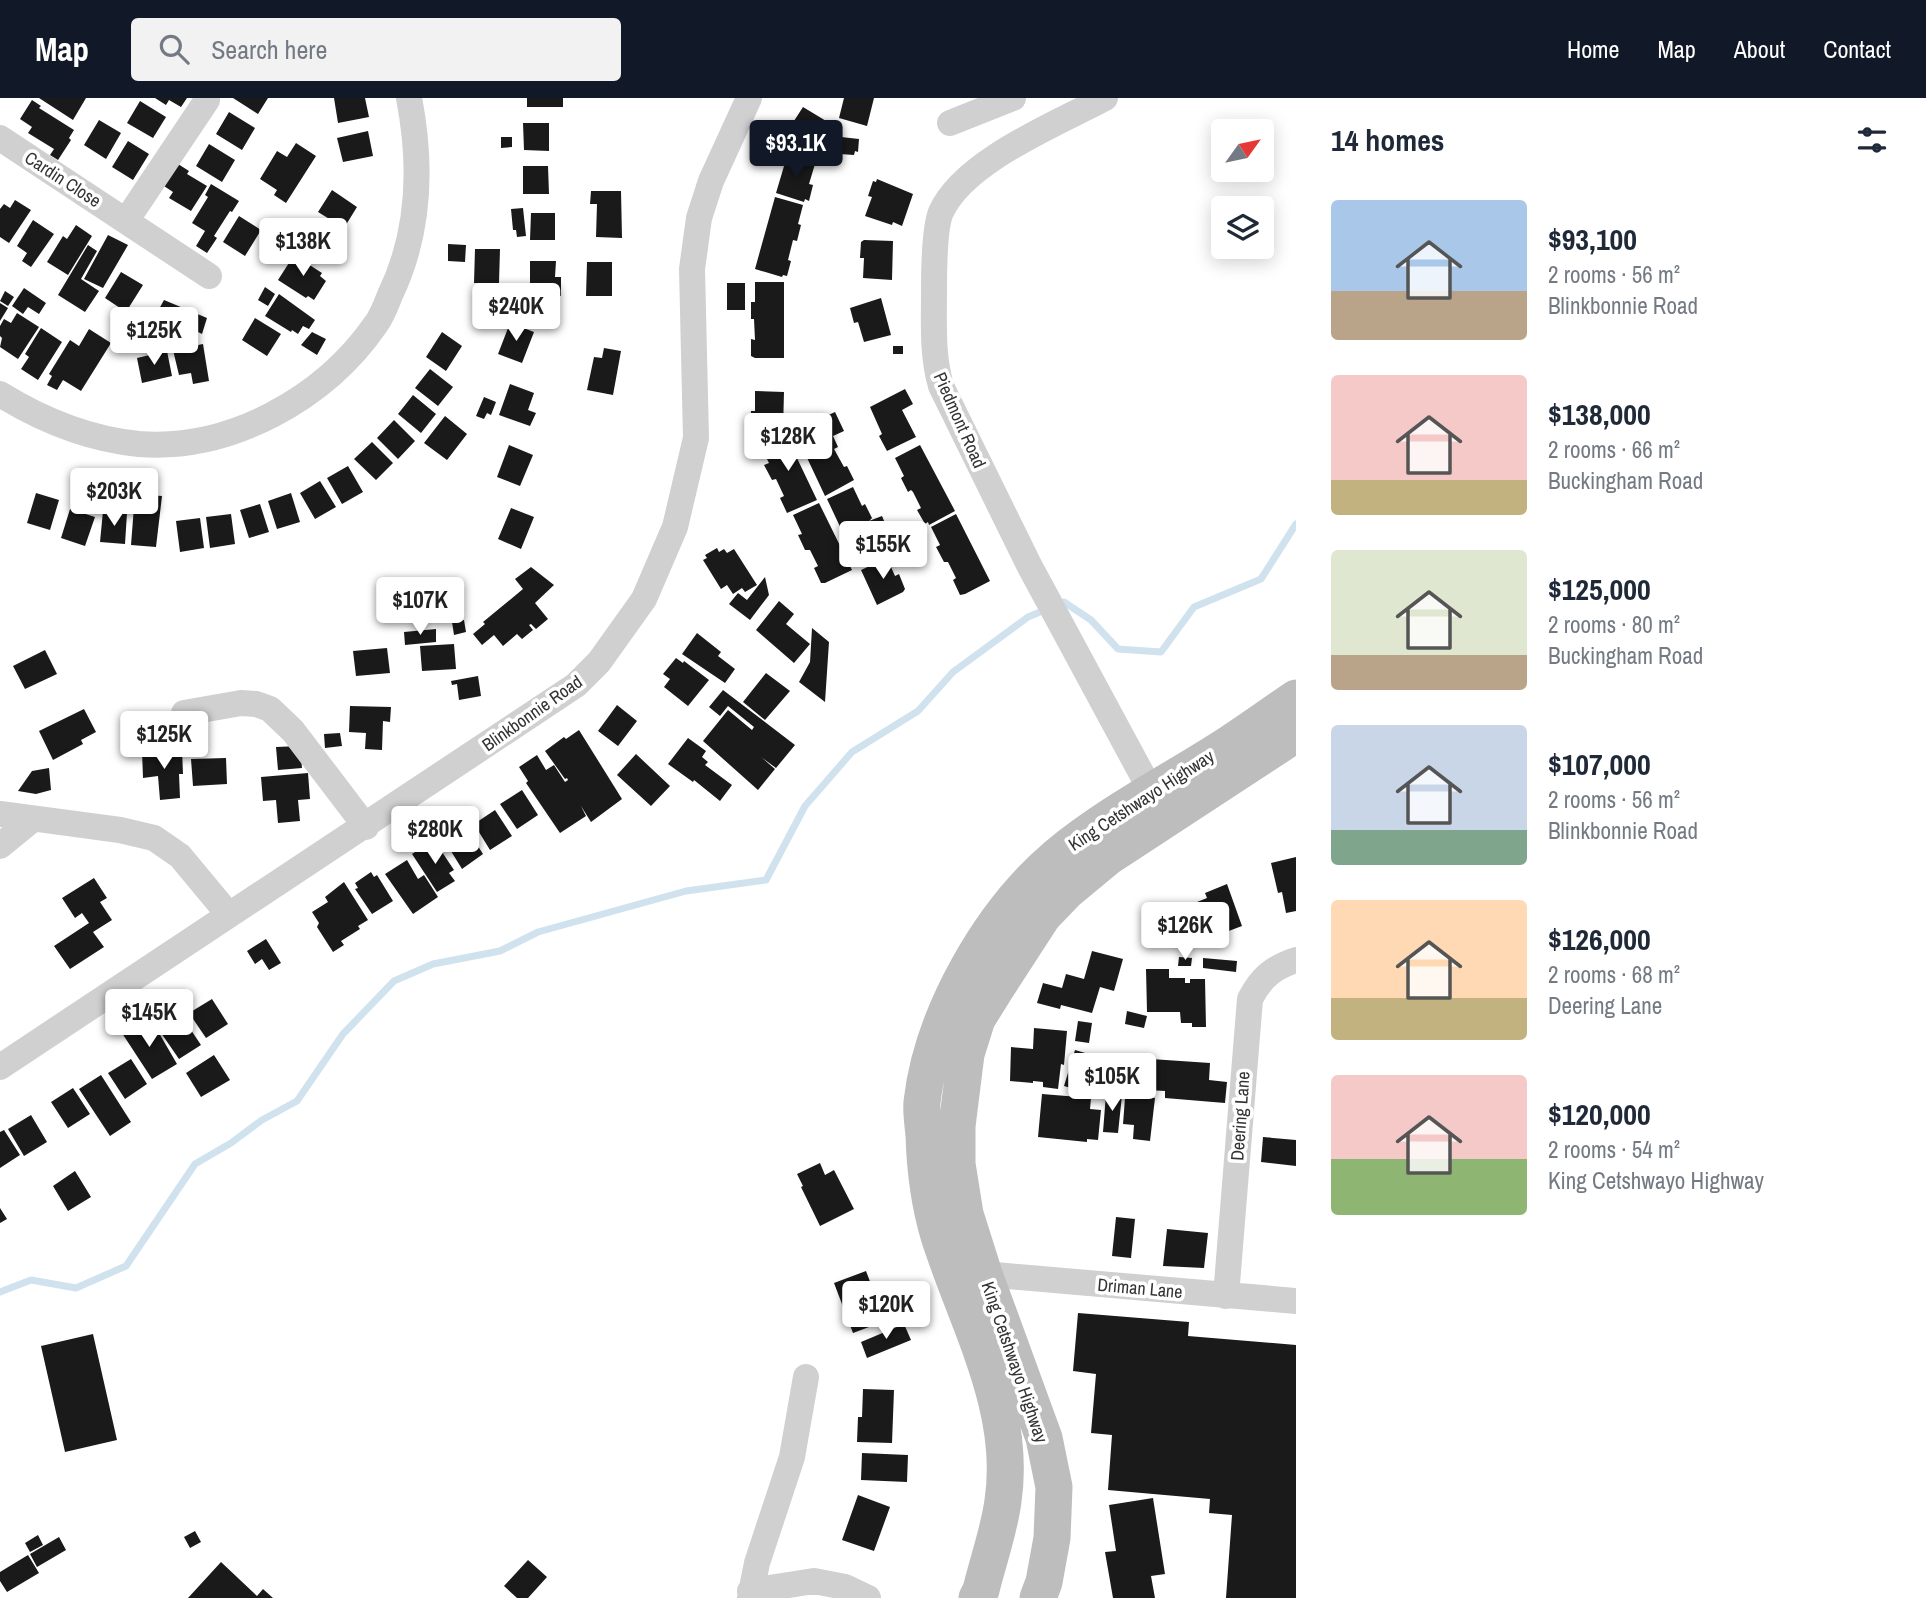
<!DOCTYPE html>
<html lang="en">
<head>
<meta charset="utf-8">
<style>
	body { margin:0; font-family:"Archivo Narrow",sans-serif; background:#f2f2f3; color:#1f2937; height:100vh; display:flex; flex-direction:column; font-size:26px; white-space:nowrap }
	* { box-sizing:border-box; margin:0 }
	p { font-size:23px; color:#747a83 }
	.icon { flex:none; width:38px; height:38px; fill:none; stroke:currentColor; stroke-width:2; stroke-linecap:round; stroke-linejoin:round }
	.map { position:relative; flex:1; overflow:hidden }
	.side { display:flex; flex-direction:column; background:#fff; width:630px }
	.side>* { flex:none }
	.needle { width:46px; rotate:57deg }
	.buttons { position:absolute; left:1211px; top:21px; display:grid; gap:14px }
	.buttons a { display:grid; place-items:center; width:63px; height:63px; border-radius:7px; background:#fff; box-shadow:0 4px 18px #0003; font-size:35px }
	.price { position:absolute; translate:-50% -60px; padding:0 16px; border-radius:7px; background:#fff; color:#222; font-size:23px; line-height:46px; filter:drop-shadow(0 2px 4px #0008) }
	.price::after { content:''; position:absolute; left:50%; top:42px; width:21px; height:16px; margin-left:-10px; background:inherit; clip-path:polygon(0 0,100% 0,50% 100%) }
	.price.selected { background:#111827; color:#fff }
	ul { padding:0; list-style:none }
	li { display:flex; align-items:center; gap:21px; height:175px; padding:0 35px }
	li span { display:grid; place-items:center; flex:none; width:196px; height:140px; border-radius:7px; color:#555 }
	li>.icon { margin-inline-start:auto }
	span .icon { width:84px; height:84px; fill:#fffc; stroke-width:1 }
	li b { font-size:30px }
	h2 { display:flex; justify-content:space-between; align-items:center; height:84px; padding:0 35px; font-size:30px }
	header { display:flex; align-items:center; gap:42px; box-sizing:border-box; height:98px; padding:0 35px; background:#111827; color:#fff }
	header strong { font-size:33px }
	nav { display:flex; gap:38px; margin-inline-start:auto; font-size:24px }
	.search { width:490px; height:63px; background:#f2f2f3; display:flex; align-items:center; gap:18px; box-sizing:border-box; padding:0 24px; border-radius:7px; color:#747a83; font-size:26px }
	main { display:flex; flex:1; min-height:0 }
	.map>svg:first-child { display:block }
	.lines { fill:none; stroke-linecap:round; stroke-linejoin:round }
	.stream { stroke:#cfe2ee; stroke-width:7 }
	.building { fill:#1a1a1a }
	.minor { stroke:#d0d0d0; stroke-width:26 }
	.secondary { stroke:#bdbdbd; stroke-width:37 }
	.labels { text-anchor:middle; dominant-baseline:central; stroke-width:7; stroke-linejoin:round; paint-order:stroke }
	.street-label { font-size:18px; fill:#333; stroke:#fff }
</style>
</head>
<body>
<header>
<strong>Map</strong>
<div class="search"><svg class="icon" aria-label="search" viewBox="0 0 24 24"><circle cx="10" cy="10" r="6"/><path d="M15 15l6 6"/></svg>Search here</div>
<nav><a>Home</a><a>Map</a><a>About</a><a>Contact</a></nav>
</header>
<main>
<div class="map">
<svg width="1296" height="1500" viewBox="0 0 1296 1500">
	<rect width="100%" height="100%" fill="#fff"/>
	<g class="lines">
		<path class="stream" d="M0 1194 31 1182 76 1190 126 1168 195 1066 231 1045 262 1022 297 1003 343 936 394 883 433 866 500 853 538 834 686 793 766 782 805 708 852 654 918 613 953 574 1028 519 1064 504 1091 522 1118 551 1161 554 1194 509 1261 481 1296 426"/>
	</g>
	<path class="building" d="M39 0H86L73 22Z
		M155 0H187L181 9 169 2 166 7Z
		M233 0H268L258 16Z
		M334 0H365L369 19 338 25Z
		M527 0H563V9H527Z
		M844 0H874L867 28 839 20Z
		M32 2 41 8 39 10 74 32 69 40 71 42 58 62 50 57 54 51 28 35 32 29 20 21Z
		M140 3 166 19 153 40 127 25Z
		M803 9 836 29 824 46 828 49 819 62 783 40Z
		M229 14 255 30 242 52 216 36Z
		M99 22 121 35 106 61 84 47Z
		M523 25H549V53L524 52Z
		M368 33 373 58 343 64 337 40Z
		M501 39H512V49L501 50Z
		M841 39 859 41 858 54 855 53 854 57 840 56Z
		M128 43 149 56 133 82 112 69Z
		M296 45 316 58 286 105 274 97 277 92 260 81 277 53 287 59Z
		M209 46 235 62 222 84 196 68Z
		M787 58 815 66 809 86 813 87 809 103 805 101 804 104 776 95Z
		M178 66 189 73 187 76 207 88 191 113 169 100 173 94 164 88Z
		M523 68H548L549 96H523Z
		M877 81 913 96 902 128 893 124 892 127 865 118 872 99 868 98 873 83 876 84Z
		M211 86 239 103 232 114 230 113 214 138 217 140 207 155 196 148 205 133 192 125 208 99 205 97Z
		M332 92 357 109 344 130 318 114Z
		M591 93H621L622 140 596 139 597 106H590Z
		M775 99 803 107 798 126 801 127 797 143 793 142 788 162 791 163 787 178 783 177 782 179 755 171Z
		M15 102 31 112 9 145 0 139V111L4 106 10 110Z
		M523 110 526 138 517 139 516 132H513L511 111Z
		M531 115H555V142H530Z
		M239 118 261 132 245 158 223 144Z
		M33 122 54 136 31 169 22 163 27 155 17 148Z
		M311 123 338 140 324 162 298 145Z
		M76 127 92 138 68 177 47 164 63 138 67 141Z
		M108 137 128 147 103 190 84 181Z
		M864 142 893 143 892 182 863 180 864 160H860L861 144Z
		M448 146 466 147 465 164 448 163Z
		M88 147 97 153 81 181 99 193 85 214 58 197Z
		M475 151H500L499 185H474Z
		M294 157 322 175 320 178 326 183 314 202 308 198 306 200 278 182Z
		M530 163H556L555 179H561V198L530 196Z
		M587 164H612V198H586Z
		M121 174 143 187 126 214 105 200Z
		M755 184H784V260H755L751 258V241L755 242 754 221H751V204H755Z
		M727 185H745V212H727Z
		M265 189 275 196 268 208 258 202Z
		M24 190 46 205 39 216 28 209 23 216 12 208Z
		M5 193 14 199 8 208 0 203Z
		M279 196 315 222 309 231 303 228 298 236 292 232 291 234 265 218Z
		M881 200 891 237 864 244 858 224 854 225 850 210Z
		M164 202 207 220 202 236 170 220 174 222 167 233H147Z
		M0 205 8 210 0 223Z
		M17 215 39 229 18 261 0 249 2 240 0 238V228L4 221 11 225Z
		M255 220 281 236 267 258 242 242Z
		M176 224 184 229 179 237 171 232Z
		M510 225 534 234 522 265 498 256Z
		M41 230 62 244 38 282 21 271 29 259 25 256Z
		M89 231 111 245 81 293 63 282 57 292 47 287 52 278 49 276 70 242 79 248Z
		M312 234 326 241 317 257 301 247Z
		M442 234 462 248 446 273 426 259Z
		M203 246 209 283 193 286 191 275 179 277 173 252Z
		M893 248H903V256H893Z
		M604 250 621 253 613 297 587 292 594 259 602 260Z
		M167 253 172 278 142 285 137 260Z
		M430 271 453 289 438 308 415 290Z
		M510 286 534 295 528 312 536 315 530 328 499 317Z
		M905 291 913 306 902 312 916 339 887 353 879 338 882 336 870 309Z
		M755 293 784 294 783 332 750 330 751 313H755Z
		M413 297 436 316 421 335 398 316Z
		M484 299 496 304 491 317 487 315 484 321 476 318Z
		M835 314 844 333 833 338 838 349 834 351 844 369 847 368 854 382 825 398 793 330 819 318 820 321Z
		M445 318 467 336 447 362 424 345Z
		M394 322 415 343 398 361 377 340Z
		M785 335 817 402 787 415 780 400 784 398 776 381 772 382 764 367 769 365 760 347Z
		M372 344 393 365 376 382 354 361Z
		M509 347 533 357 520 388 497 379Z
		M920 347 955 413 929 427 928 424 925 426 917 412 921 410 913 394 911 392 908 394 901 380 904 378 895 360Z
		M348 368 363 394 342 406 327 380Z
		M320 383 336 409 315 421 300 395Z
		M853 389 862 408 865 406 872 420 869 423 882 418 890 437 882 441 887 452 884 454 885 456 859 469 827 401Z
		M36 395 59 402 50 432 27 425Z
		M291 395 300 424 277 431 268 403Z
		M135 396 162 398 156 449 131 447Z
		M819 405 852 472 825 485H821L814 470 818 468 810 452H805L798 437 802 436 793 417Z
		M260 406 269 434 249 440 240 412Z
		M511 410 534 419 521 451 498 441Z
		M70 411 95 419 85 448 61 440Z
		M103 413 127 415 125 446 100 444Z
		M231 416 235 446 210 450 206 419Z
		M956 416 990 483 965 496 960 497 953 482 956 480 948 464H944L936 449 940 447 931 429Z
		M200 420 204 450 180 454 176 423Z
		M717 450 719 454 724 451 727 455 734 451 757 487 745 494 742 490 733 496 727 487 721 491 703 462 707 460 705 457Z
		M887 460 895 478 899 476 905 491 903 494 877 507 861 472Z
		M531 469 554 487 535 505 548 521 536 531 531 526 529 527 533 532 522 541 517 536 503 548 494 537 482 547 473 536 485 526 483 524 523 491 515 481Z
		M765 479 769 497 750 522 729 506 738 495 747 502Z
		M779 503 794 516 786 526 810 546 794 565 756 532Z
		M464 522 466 534 454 537 452 524Z
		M812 530 829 544 825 604 799 584 810 564Z
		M436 531V544L405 547 404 534Z
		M697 535 721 554 718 558 735 571 725 585 682 556Z
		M454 546 456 571 422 573 420 548Z
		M387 550 390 575 356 578 353 553Z
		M45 552 57 576 25 591 13 568Z
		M676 560 683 565 684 563 709 582 688 608 664 589 670 581 663 576Z
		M766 575 790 593 765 622 743 604Z
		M478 578 481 598 459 602 457 586 452 587 451 583Z
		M723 592 795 647 776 670 761 659 775 671 758 692 703 643 728 612 752 632 754 629 728 608 720 618 709 609Z
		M617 607 637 623 618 648 598 633Z
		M350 608 391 609 390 624 383 623 382 652 365 651 366 635 349 634Z
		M84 611 96 634 81 642 83 646 53 662 39 633Z
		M579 632 622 701 591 724 581 708 586 718 560 735 526 685 528 683 519 669 537 657 546 672 554 667 565 684 568 682 567 680 565 681 545 653 564 639 566 641Z
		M340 635 342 648 325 650 324 636Z
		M688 640 706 653 702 659 708 664 705 667 732 687 720 703 694 682 693 684 668 666Z
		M300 648 302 670 278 672 276 649Z
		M182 651 183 676H179L180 700 160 702 158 678 143 680 142 653Z
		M636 656 670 688 651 708 617 677Z
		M226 660 227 686 193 688 191 661Z
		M49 670 51 692 36 696 18 693 32 673Z
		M308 675 310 701 298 702 300 723 278 725 276 702 263 703 261 679Z
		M522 692 538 717 517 731 500 706Z
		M495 712 512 738 490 752 474 726Z
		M467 731 483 756 462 771 446 745Z
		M417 735 425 747 414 754 406 742Z
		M434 742 454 772 449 775 455 783 437 794 412 756Z
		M1296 759V813L1286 815 1282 794 1278 795 1271 765Z
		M407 762 418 781 424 777 438 799 413 816 385 776Z
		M371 774 374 779 377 777 393 803 372 816 355 791 358 790 355 785Z
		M94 780 107 800 100 804 112 822 93 834 104 849 70 871 54 848 89 825 82 815 75 820 62 800Z
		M344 784 368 822 358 828 360 831 341 843 344 847 333 854 317 829 319 825 312 814 328 804 325 799Z
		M1227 786 1242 828 1218 837 1216 830 1189 841 1177 812 1207 800 1205 795Z
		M266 841 281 865 269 872 262 861 255 866 247 853Z
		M1092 853 1123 861 1114 893 1100 889 1092 915 1061 907 1060 911 1037 905 1043 885 1062 890 1066 876 1084 881Z
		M1179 859 1192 860 1191 868H1178Z
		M1203 860 1237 863 1236 874 1203 870Z
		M1146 871H1169V880H1185V885H1190V881H1205L1206 929H1192V925H1181L1180 914H1147Z
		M212 901 228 926 206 940 189 915Z
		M1127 913 1147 918 1144 930 1125 926Z
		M181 917 201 947 179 961 159 932Z
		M139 920 151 940 159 935 177 966 152 981 120 932Z
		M1078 923 1092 925 1089 945 1075 943Z
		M1034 930 1067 933 1064 967 1061 966 1058 991 1043 989V984L1033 983V985L1010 983 1011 949 1033 951Z
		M1075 952 1092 957 1081 993 1064 988Z
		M214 957 230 982 201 999 186 975Z
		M131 961 147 986 125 1001 108 975Z
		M1151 961 1210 965 1209 982 1227 984 1225 1005 1165 1000V993L1147 992Z
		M101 977 131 1024 110 1038 79 991Z
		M73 990 90 1016 68 1030 51 1004Z
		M1042 996 1091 1000 1090 1011 1101 1012 1098 1042 1087 1041V1044L1038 1039Z
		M1106 996 1122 997 1118 1035 1103 1034Z
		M1134 998 1155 1000 1150 1043 1133 1041 1134 1027 1123 1026 1125 1000 1134 1001Z
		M31 1017 47 1044 24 1058 8 1031Z
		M4 1032 20 1057 0 1070V1034Z
		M1263 1039 1296 1042V1068L1261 1064Z
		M820 1065 825 1077 834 1072 854 1111 820 1128 801 1089 803 1088 797 1076Z
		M75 1073 91 1099 68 1113 53 1088Z
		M0 1110 7 1121 0 1125Z
		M1116 1119 1135 1121 1131 1160 1112 1158Z
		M1167 1131 1208 1135 1204 1170 1163 1168Z
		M866 1173 885 1223 853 1235 834 1185Z
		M1078 1215 1189 1224 1188 1238 1296 1247V1500H1226L1232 1417 1209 1415 1210 1401 1108 1392 1112 1337 1091 1335 1096 1276 1073 1273Z
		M904 1226 911 1242 867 1260 861 1244Z
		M93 1236 117 1342 65 1354 41 1248Z
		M863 1291 894 1292 892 1345 857 1344 858 1319H862Z
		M862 1355 908 1357 907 1384 861 1382Z
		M858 1397 890 1409 874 1453 842 1442Z
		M1153 1400 1165 1476 1151 1478 1155 1500H1113L1105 1454 1116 1453 1109 1407Z
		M195 1433 201 1444 190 1450 184 1439Z
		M38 1437 43 1447 30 1454 25 1445Z
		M59 1439 66 1452 37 1469 30 1456Z
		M28 1457 39 1475 7 1494 0 1483V1474Z
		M528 1462 547 1479 528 1500H517L504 1488Z
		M221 1464 257 1498 263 1491 273 1500H188Z"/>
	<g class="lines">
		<path class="minor" d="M1105 0C1056 26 964 63 941 114 934 130 934 175 934 193 934 226 932 257 941 288L1029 467 1151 693
			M950 25 1013 0
			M0 40 209 178
			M126 123 207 2
			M0 296C42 322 89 341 139 346 231 353 325 300 376 226 382 218 386 207 390 197 420 135 422 67 409 0
			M184 615 241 605 256 606 270 611 293 633 366 729
			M0 716 120 732 154 740 180 758 229 817
			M0 748 33 721
			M0 969 576 587 599 564 644 501 675 429 696 340 692 171 699 120 711 83 749 0
			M984 1176 1296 1203
			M1226 1198 1250 901C1261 880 1272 870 1296 862
			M750 1493 814 1483 845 1489 868 1500
			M750 1500 757 1465 792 1359 806 1279"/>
		<path class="secondary" d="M977 1500 981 1492C988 1463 999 1433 1003 1403 1017 1310 966 1224 939 1138 929 1105 925 1071 924 1037 923 1026 921 1015 922 1004 932 916 990 815 1057 758 1110 714 1172 683 1229 646 1252 631 1274 615 1296 600
			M1038 1500 1044 1484 1052 1440 1054 1389 1044 1340 984 1176 965 1116 957 1066V1028L966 956 977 921 995 892 1043 818 1067 793 1108 759 1296 636"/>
	</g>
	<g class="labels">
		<g class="street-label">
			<text transform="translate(63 81) rotate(33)">Cardin Close</text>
			<text transform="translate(960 322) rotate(66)">Piedmont Road</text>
			<text transform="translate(532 615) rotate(-35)">Blinkbonnie Road</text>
			<text transform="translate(1141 702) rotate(-33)">King Cetshwayo Highway</text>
			<text transform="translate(1240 1018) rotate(-86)">Deering Lane</text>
			<text transform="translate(1140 1190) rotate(5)">Driman Lane</text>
			<text transform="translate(1015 1264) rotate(71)">King Cetshwayo Highway</text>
		</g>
	</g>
</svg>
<div class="buttons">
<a><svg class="needle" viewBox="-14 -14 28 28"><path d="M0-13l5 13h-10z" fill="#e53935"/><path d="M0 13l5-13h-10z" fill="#747a83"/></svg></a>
<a><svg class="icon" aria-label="layers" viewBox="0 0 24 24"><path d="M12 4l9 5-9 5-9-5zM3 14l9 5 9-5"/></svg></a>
</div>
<b class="price selected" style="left:796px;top:82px">$93.1K</b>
<b class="price" style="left:303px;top:180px">$138K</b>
<b class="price" style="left:516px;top:245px">$240K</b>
<b class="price" style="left:154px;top:269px">$125K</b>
<b class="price" style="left:788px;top:375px">$128K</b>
<b class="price" style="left:114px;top:430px">$203K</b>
<b class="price" style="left:883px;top:483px">$155K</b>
<b class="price" style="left:420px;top:539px">$107K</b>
<b class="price" style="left:164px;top:673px">$125K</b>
<b class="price" style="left:435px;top:768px">$280K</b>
<b class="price" style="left:1185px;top:864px">$126K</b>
<b class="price" style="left:149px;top:951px">$145K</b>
<b class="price" style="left:1112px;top:1015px">$105K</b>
<b class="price" style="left:886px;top:1243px">$120K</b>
</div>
<section class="side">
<h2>14 homes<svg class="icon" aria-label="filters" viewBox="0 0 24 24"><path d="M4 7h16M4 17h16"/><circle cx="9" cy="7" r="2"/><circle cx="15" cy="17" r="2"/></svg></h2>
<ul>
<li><span style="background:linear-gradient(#a9c7e8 65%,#b9a48a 0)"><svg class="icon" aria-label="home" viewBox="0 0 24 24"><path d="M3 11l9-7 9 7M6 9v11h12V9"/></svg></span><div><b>$93,100</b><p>2 rooms · 56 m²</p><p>Blinkbonnie Road</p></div></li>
<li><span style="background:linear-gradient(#f6c9c9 75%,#c2b280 0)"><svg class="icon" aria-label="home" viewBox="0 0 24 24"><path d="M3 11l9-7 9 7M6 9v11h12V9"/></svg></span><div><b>$138,000</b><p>2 rooms · 66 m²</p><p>Buckingham Road</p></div></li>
<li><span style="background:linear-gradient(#dfe7d0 75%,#b9a48a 0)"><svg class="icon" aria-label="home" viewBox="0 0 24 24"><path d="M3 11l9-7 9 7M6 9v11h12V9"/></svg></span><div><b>$125,000</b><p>2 rooms · 80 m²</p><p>Buckingham Road</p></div></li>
<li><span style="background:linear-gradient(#c9d6e8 75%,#7fa58c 0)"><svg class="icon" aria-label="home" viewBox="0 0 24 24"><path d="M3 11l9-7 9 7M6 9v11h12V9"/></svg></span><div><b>$107,000</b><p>2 rooms · 56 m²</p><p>Blinkbonnie Road</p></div></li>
<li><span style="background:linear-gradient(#ffd9b3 70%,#c2b280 0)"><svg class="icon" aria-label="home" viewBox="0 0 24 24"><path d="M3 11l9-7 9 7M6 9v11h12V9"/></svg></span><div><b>$126,000</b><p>2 rooms · 68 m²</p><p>Deering Lane</p></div></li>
<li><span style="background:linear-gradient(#f6c9c9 60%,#8fb573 0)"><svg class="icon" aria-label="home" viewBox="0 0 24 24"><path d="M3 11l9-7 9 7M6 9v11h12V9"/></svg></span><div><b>$120,000</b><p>2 rooms · 54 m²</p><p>King Cetshwayo Highway</p></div></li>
</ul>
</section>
</main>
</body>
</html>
